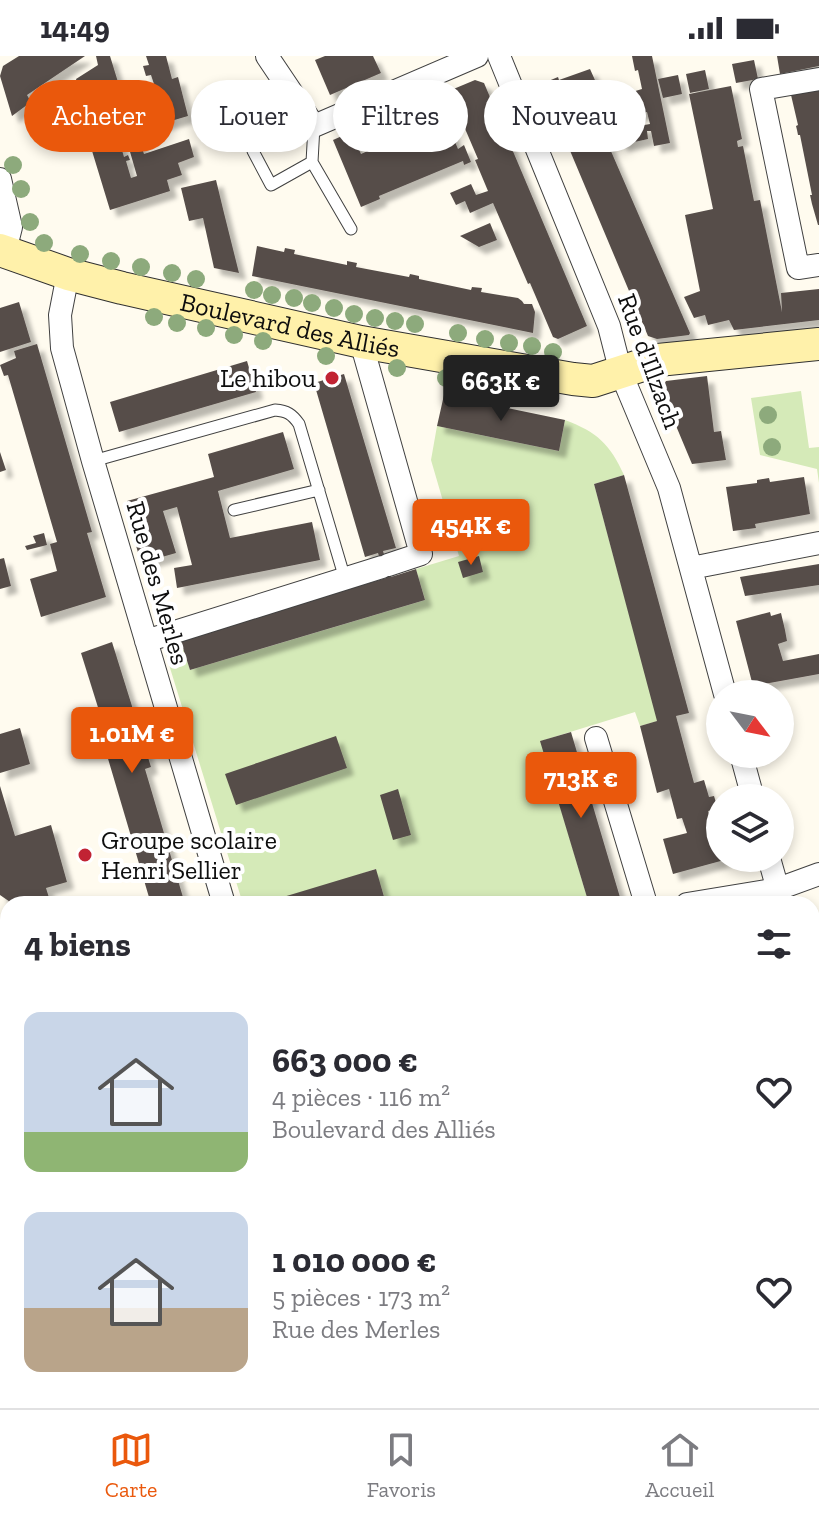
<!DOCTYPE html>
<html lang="fr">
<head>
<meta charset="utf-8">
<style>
	body { margin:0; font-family:"Zilla Slab",serif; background:#f2f2f3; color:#2b2b33; height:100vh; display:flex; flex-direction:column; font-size:30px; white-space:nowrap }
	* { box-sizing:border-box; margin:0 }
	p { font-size:26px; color:#7c7c81 }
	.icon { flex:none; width:44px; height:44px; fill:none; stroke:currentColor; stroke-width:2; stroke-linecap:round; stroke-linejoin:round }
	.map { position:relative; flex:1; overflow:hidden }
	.side { position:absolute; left:0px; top:840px; width:820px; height:512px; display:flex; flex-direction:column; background:#fff; border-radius:24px 24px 0 0; box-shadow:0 4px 12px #0003 }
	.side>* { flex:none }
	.guide { position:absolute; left:24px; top:24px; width:772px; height:72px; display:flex; gap:16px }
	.needle { width:52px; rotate:122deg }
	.controls { position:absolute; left:706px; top:624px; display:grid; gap:16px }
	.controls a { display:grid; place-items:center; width:88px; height:88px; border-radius:50%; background:#fff; box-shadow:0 4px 12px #0003; font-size:40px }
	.price { position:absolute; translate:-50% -68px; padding:0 18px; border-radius:8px; background:#ea580c; color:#fff; font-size:26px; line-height:52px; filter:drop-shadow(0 2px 4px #0008) }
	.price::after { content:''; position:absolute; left:50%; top:48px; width:24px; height:18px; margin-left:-12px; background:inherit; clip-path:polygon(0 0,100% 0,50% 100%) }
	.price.on { background:#222; color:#fff }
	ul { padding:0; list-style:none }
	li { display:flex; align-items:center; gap:24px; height:200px; padding:0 24px }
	li span { display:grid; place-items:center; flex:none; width:224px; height:160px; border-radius:16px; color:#555 }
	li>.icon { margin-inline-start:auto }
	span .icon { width:96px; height:96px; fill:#fffc; stroke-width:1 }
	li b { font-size:34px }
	h2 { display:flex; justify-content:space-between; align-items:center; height:96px; padding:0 24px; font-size:34px }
	.chip { padding:0 28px; border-radius:36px; background:#fff; box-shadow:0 4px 12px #0003; font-size:28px; line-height:72px }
	.chip.on { background:#ea580c; color:#fff }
	.status { display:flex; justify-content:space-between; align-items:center; height:56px; padding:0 40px; background:#fff; direction:ltr }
	.status svg { height:22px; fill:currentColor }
	.dock { display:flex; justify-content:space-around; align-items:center; height:112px; border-top:2px solid #e1e1e2; background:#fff; font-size:22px; color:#7c7c81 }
	.dock a { display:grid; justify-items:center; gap:4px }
	.dock .on { color:#ea580c }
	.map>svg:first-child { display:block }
	.green { fill:#d5eab8 }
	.building { fill:#574e4a; filter:url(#shadow) }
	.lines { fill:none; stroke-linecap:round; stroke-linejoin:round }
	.lane-casing { stroke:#414141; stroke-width:13 }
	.street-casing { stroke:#414141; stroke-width:24 }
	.secondary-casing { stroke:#303030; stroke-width:34 }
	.lane { stroke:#fff; stroke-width:11 }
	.street { stroke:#fff; stroke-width:22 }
	.secondary { stroke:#fff1aa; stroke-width:32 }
	.tram { stroke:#c12333; stroke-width:2 }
	.tree { fill:#8daa7c }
	.poi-dot { fill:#c12333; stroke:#fff; stroke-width:3 }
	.labels { text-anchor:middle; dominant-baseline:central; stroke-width:8; stroke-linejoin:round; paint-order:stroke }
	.street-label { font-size:26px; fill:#0e0e0e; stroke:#fff }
	.poi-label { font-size:26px; fill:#0e0e0e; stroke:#fff; text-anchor:end }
</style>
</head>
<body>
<div class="status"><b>14:49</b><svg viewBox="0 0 49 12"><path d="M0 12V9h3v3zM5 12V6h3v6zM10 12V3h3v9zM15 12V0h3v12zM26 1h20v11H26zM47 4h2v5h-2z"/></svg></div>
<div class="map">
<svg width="819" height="1352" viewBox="0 0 819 1352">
	<defs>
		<filter id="shadow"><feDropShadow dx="7" dy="7" stdDeviation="2" flood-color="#0004"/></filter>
	</defs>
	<rect width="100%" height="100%" fill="#fffbef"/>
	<path class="green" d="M801 335 809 392 819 391V427L817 413 760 399 751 342Z
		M565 364C597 376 610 388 624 419L594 428 658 665 640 670 635 656 541 685 589 848H370L385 843 375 813C338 826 282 848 243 848L166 599 170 588 180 583 190 614 425 544 416 513 459 500 431 404 437 370 559 395Z"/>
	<path class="building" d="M19 0H85L27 39 31 46 12 60 0 20 3 10Z
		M96 0H110L122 39 125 46 128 45 133 64 131 65 133 72 117 77 124 101 128 99 130 104 126 105 131 122 137 120 128 89 140 86 144 98 189 83 194 101 178 107 182 119 167 124 170 135 110 154 89 85 92 84 76 23 98 9Z
		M146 0H166L172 23 178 21 188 60 154 70 144 31 154 28 151 19 146 20 143 10 149 9Z
		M325 0H373L381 17 330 39 315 4Z
		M632 0H652L670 87 654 90 651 75H647L648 83 621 89 619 83 607 86 690 277 689 279 657 283 648 280 555 59 542 35 538 34 542 25 546 26 558 21 559 24 590 13 599 33 587 38 603 76 650 68 647 56 637 59 632 36 642 33 638 14 635 15Z
		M777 0H819V10L780 18Z
		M754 4 758 23 736 27 732 8Z
		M705 14 709 33 690 37 686 18Z
		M678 19 682 38 663 42 658 23Z
		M475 24 484 27 587 270 558 283 553 281 530 227 528 228 493 147 470 157 465 145 456 149 450 137 471 128 476 139 488 135 475 104 478 103 457 54 444 60 458 93 464 89 471 106 464 109 463 105 379 140 380 143 361 151 333 84 351 76 361 98 387 86 377 65Z
		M731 30 742 83 737 85 738 91 743 90 754 145 760 144 782 256 781 237 819 233V264L734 274 729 264 708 269 705 259 694 262 684 241 700 235 685 159 713 153 689 38Z
		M819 33V169H818L812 148 810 139H812L800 79H798L797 74 796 70 798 69 791 39Z
		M216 124 224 157 239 217 214 212 203 162 189 165 181 132Z
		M490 167 497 184 479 191 460 180Z
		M257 190 284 196 285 192 295 194 294 198 347 209V205L357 207 356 211 409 221 410 218 419 220V223L471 234 472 231 482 232 481 236 518 242 522 245 524 248H532L535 256 533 277 252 220Z
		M19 246 31 286 0 296V252Z
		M37 288 92 476 87 477 106 541 41 561 30 523 57 515 50 488 57 486 8 319 4 320 0 309 16 302 14 295Z
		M247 305 256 336 119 376 110 346Z
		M344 318 396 492 383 495 391 521 416 513 425 544 190 614 180 583 386 522 378 497 365 501 314 327Z
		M707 320 714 376 721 375 726 404 692 408 661 334 666 325Z
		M444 339 565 364 559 395 437 370Z
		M283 376 294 413 218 435 230 482 312 466 320 504 177 532 174 512 192 509 177 451 163 455 176 497 141 507 129 465 133 464 127 445 214 421 208 398Z
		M0 396 6 414 0 416Z
		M624 419 689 657 676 660 688 705 694 727 704 724 709 741 714 740 718 753 708 755 711 768 718 766 720 772V802L728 803 673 818 663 783 687 777 682 762 677 763 669 733 657 737 640 670 657 665 594 428Z
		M804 421 810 458 755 468 756 472 733 475 726 431 757 427V424L769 422 770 426Z
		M44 477 47 489 27 494 25 490 36 487 33 480Z
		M479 500 483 516 463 522 458 506Z
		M4 502 11 530 0 533V503Z
		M819 508V529L745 540 740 521Z
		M770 556 771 560 781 557 785 574 787 585 778 588 783 605 819 598V618L753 630 736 565Z
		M112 586 151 711 145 713 185 848H151L101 679 106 677 81 597Z
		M20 672 30 708 0 717V678Z
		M571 676 611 811 622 848H589L540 685Z
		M336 680 347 712 236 749 225 718Z
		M0 730 15 780 51 769 67 826 46 832 51 848H13L0 839Z
		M398 733 411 779 393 784 380 739Z
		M376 813 385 844 370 848H260Z
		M0 930 8 946V991L0 975Z
		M0 1097 8 1112 1 1116 8 1130V1205L0 1190Z
		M812 1178 819 1183V1286L812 1289Z
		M111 1344 115 1352H95Z
		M208 1344H227L229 1350 223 1352H212Z
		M490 1344H525L527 1352H492Z"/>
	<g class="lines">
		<g class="lane-casing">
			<path id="lane" d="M314 70 312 106 351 173
				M253 95 271 129 312 106
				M93 405 275 354C287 355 292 358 299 368L345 523
				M234 454 319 434
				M812 1313 819 1310
				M726 1352 744 1344"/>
		</g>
		<g class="street-casing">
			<path id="street" d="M267 0 314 70 477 0
				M499 0 609 270 621 317 669 432 725 638
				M819 23 761 33 798 212 819 209
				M0 123 11 171 5 195
				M68 218 60 259 62 292 93 405 224 848
				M361 286 421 498 388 509
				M691 512 819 487
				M146 585 382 511
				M596 682 646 848
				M741 698 753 742
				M769 802 782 848
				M687 848 778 833 819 818
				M812 964 819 991"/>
		</g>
		<g class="secondary-casing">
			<g id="secondary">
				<path id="s1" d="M0 194 68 218 122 232 361 286 573 323 593 325 658 304 819 288"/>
				<path d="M812 1128 819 1127"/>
				<path d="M0 1345 8 1341"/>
			</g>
		</g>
		<use href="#lane" class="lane"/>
		<use href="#street" class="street"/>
		<use href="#secondary" class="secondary"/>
		<path class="tram" d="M0 1265 8 1281
			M0 1289 8 1305
			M40 1344 44 1352"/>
	</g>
	<g class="tree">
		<circle cx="13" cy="109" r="9"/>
		<circle cx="21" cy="133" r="9"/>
		<circle cx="30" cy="166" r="9"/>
		<circle cx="44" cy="187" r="9"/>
		<circle cx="80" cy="198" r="9"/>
		<circle cx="111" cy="205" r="9"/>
		<circle cx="141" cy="211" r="9"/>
		<circle cx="172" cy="217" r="9"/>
		<circle cx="196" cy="223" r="9"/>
		<circle cx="254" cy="234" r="9"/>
		<circle cx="272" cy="239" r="9"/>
		<circle cx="294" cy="242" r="9"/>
		<circle cx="312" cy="247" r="9"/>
		<circle cx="334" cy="252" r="9"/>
		<circle cx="354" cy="258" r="9"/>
		<circle cx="154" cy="261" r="9"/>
		<circle cx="375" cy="262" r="9"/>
		<circle cx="395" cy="265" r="9"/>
		<circle cx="177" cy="267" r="9"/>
		<circle cx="415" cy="268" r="9"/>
		<circle cx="206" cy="272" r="9"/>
		<circle cx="458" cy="277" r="9"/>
		<circle cx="234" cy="279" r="9"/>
		<circle cx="485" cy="283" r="9"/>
		<circle cx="263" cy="285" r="9"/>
		<circle cx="509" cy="287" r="9"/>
		<circle cx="532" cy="290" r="9"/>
		<circle cx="553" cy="296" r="9"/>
		<circle cx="326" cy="300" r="9"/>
		<circle cx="397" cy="312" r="9"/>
		<circle cx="446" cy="322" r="9"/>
		<circle cx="467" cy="327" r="9"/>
		<circle cx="507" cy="335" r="9"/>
		<circle cx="525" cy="338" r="9"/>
		<circle cx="768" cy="359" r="9"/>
		<circle cx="772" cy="391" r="9"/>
	</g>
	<g class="poi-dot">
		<circle cx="332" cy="322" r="8"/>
		<circle cx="85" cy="799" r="8"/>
	</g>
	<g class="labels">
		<g class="street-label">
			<text stroke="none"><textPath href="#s1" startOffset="300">Boulevard des Alliés</textPath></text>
			<text transform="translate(650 305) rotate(70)">Rue d'Illzach</text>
			<text transform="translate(158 527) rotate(74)">Rue des Merles</text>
		</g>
		<g class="poi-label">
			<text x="316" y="322">Le hibou</text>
			<text x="101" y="784" text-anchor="start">Groupe scolaire<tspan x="101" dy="30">Henri Sellier</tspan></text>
		</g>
	</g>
</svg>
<div class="controls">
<a><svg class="needle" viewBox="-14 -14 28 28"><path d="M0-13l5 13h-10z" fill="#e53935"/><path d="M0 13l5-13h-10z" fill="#7c7c81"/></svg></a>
<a><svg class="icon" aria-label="layers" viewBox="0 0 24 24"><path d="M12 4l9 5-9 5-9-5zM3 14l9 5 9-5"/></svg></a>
</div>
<b class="price on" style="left:501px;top:367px">663K €</b>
<b class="price" style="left:471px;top:511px">454K €</b>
<b class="price" style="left:132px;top:719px">1.01M €</b>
<b class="price" style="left:581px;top:764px">713K €</b>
<div class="guide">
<a class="chip on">Acheter</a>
<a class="chip">Louer</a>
<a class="chip">Filtres</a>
<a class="chip">Nouveau</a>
</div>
<section class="side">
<h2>4 biens<svg class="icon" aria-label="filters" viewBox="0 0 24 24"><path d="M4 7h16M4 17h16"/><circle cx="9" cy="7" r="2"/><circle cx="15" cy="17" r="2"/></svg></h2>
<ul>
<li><span style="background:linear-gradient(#c9d6e8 75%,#8fb573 0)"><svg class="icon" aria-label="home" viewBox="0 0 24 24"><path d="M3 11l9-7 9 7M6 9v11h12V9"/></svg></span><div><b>663 000 €</b><p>4 pièces · 116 m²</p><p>Boulevard des Alliés</p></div><svg class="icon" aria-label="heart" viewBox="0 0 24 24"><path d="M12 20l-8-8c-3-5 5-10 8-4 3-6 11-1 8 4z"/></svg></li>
<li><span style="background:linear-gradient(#c9d6e8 60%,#b9a48a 0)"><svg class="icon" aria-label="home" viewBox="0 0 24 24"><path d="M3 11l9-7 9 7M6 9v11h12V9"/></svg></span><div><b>1 010 000 €</b><p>5 pièces · 173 m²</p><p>Rue des Merles</p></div><svg class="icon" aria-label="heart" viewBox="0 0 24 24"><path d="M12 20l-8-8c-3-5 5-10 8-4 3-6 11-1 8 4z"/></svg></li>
</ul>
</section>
</div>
<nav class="dock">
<a class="on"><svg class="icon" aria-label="map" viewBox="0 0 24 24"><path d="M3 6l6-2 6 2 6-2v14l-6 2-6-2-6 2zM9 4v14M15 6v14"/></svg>Carte</a>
<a><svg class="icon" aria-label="saved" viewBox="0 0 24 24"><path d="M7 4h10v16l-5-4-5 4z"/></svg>Favoris</a>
<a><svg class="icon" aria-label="home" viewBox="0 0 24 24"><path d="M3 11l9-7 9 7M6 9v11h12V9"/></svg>Accueil</a>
</nav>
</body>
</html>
